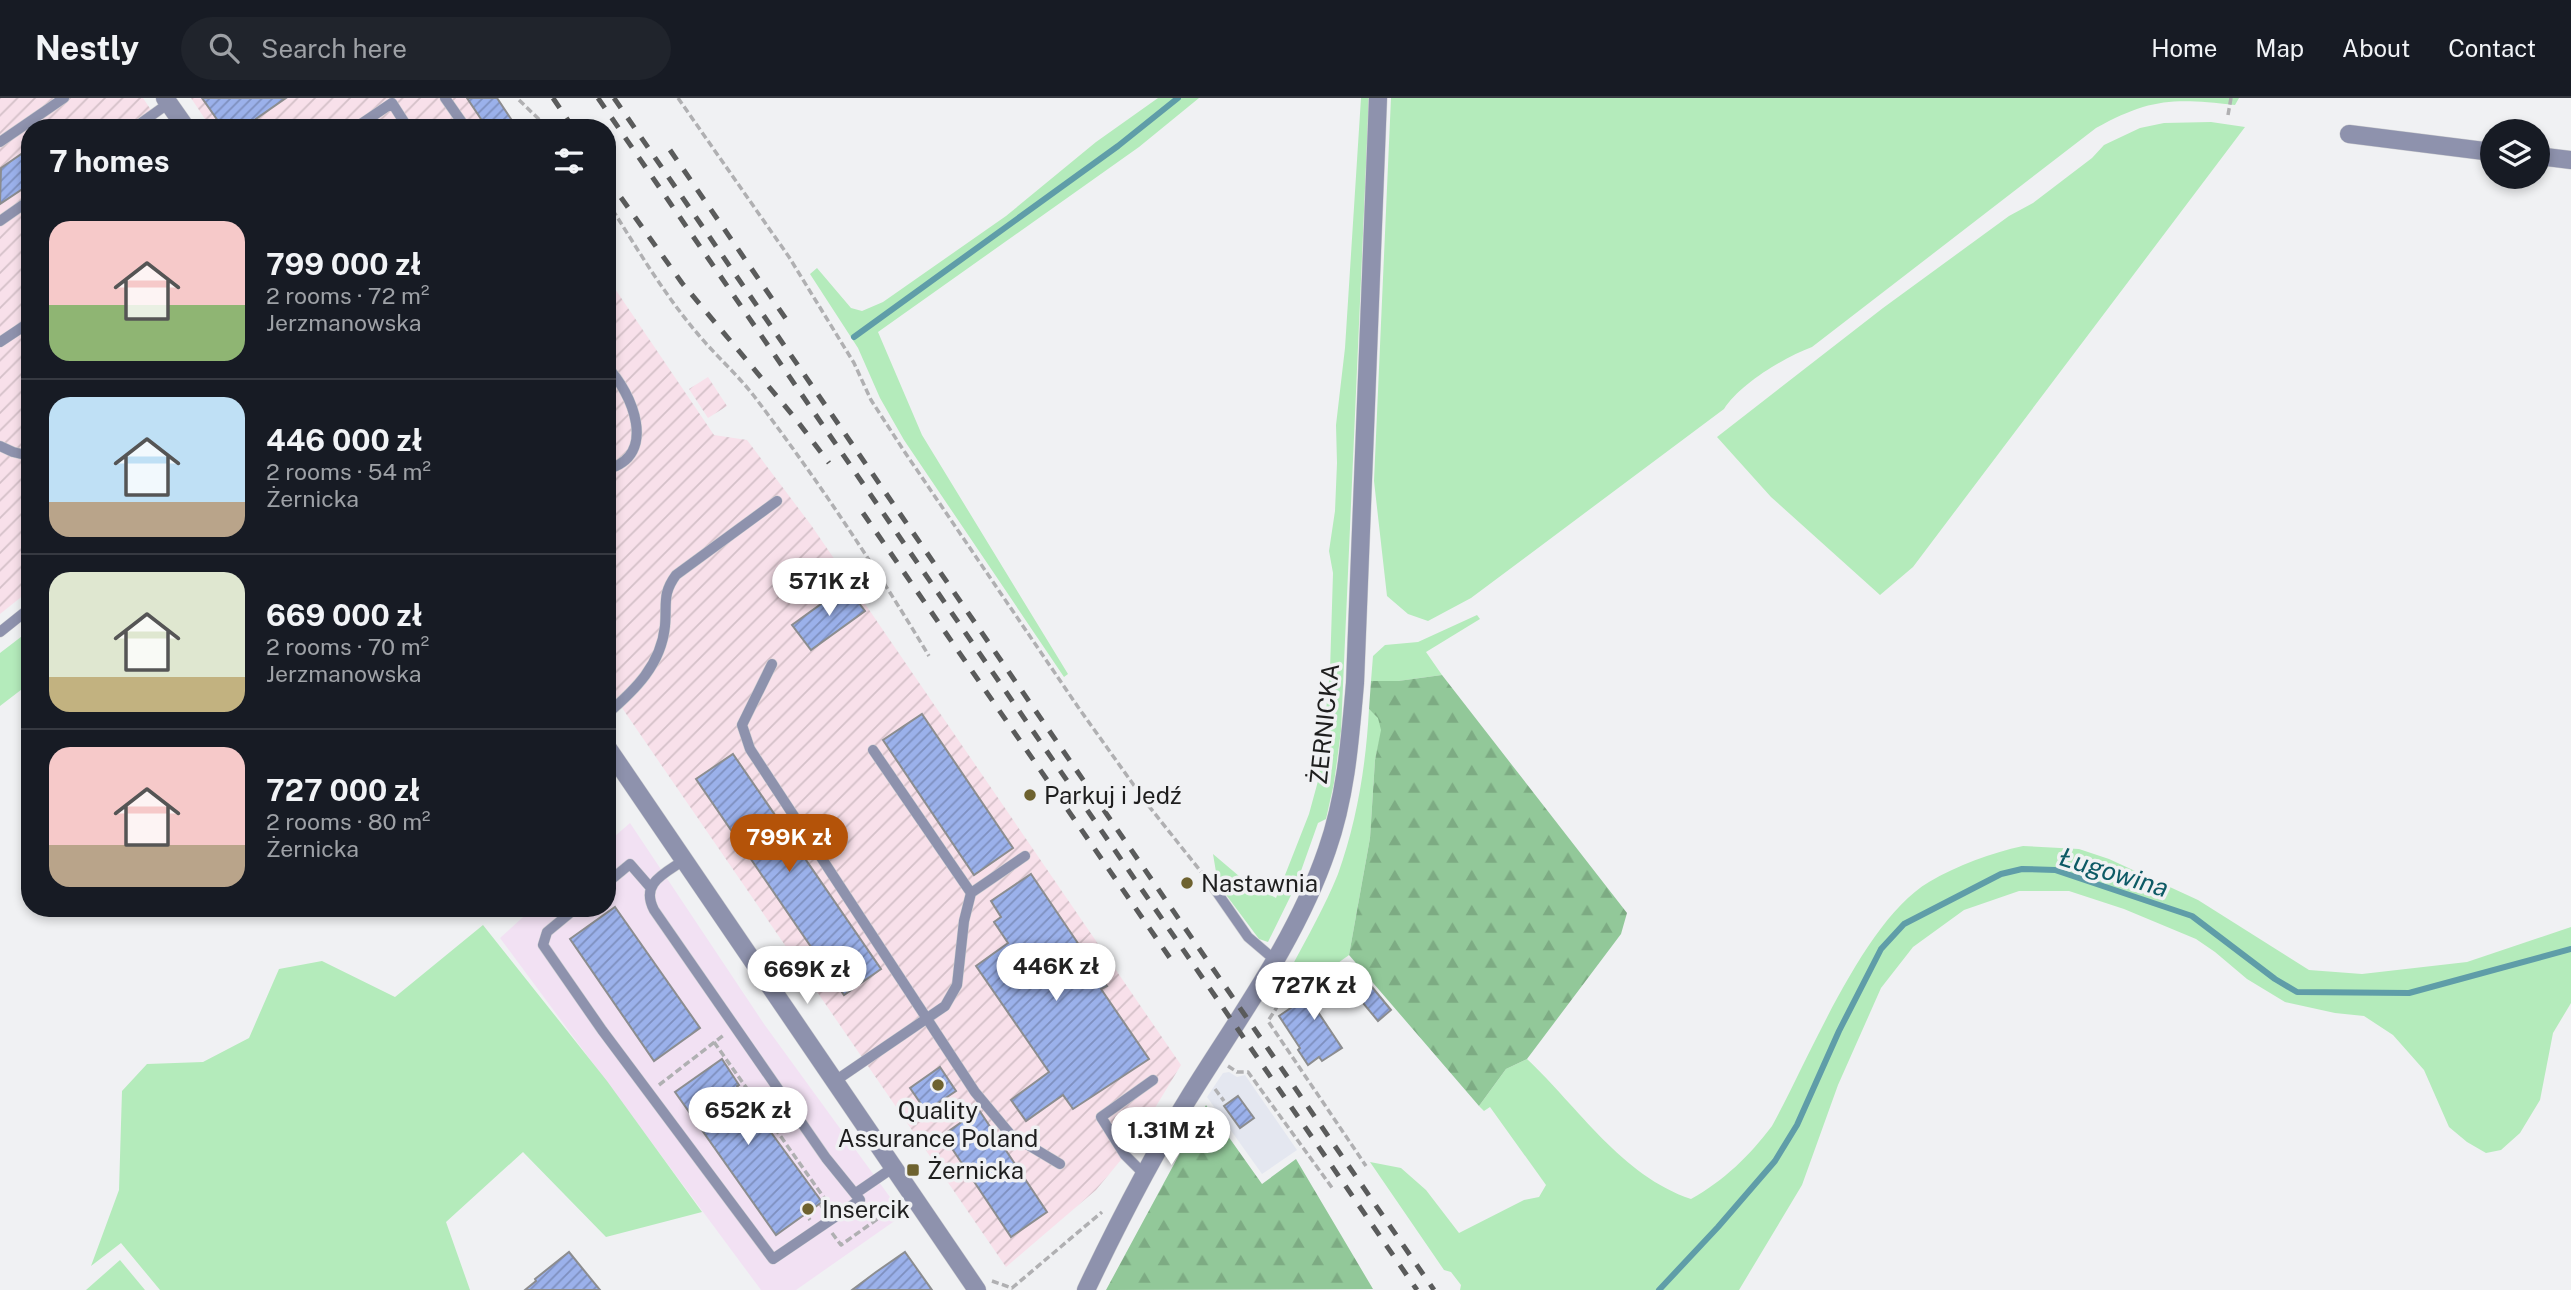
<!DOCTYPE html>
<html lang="en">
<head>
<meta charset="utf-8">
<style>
	body { margin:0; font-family:"Public Sans",sans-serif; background:#20242c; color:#f1f3f6; height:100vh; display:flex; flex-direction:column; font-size:26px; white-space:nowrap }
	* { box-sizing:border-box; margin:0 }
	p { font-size:23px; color:#9ea1a6 }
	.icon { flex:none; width:38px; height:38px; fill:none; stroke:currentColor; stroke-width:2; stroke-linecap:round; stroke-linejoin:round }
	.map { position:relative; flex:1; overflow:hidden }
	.sheet { position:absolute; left:21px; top:21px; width:595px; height:798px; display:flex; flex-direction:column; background:#171b24; border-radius:28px; box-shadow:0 4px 10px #0003 }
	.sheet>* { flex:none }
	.controls { position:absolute; left:2480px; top:21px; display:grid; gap:14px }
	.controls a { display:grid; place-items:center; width:70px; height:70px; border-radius:50%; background:#171b24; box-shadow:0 4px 10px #0003; font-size:35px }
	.price { position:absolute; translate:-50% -60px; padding:0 16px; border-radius:24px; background:#fff; color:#222; font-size:23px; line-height:46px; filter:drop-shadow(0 2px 4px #0008) }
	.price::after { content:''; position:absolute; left:50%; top:42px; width:21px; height:16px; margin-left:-10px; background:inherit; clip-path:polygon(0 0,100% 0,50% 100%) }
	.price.active { background:#b45309; color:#fff }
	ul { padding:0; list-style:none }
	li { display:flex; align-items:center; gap:21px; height:175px; padding:0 28px }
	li+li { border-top:2px solid #363941 }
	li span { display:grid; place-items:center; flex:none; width:196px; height:140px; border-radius:21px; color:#555 }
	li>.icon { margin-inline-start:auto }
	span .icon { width:84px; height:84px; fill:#fffc; stroke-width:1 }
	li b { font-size:30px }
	h2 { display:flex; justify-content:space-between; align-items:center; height:84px; padding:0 28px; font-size:30px }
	header { display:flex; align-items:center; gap:42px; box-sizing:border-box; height:98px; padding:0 35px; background:#171b24; border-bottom:2px solid #363941 }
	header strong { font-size:33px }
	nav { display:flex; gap:38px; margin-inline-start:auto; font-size:24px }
	.search { width:490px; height:63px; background:#20242c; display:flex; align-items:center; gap:18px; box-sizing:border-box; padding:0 24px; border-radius:38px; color:#9ea1a6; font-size:26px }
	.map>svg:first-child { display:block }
	.commercial { fill:#f2e1f3 }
	.industrial { fill:url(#industrial-furrows) }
	.built { fill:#e4e7f0 }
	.green { fill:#b4ebbb }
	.forest { fill:url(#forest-firs) }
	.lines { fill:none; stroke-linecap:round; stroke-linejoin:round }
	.stream { stroke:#5f9da8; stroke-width:6 }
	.building { fill:url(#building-hatch); stroke:#8c8d8f; stroke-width:2 }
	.service-casing { stroke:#cecfd1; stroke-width:11 }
	.minor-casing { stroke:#cecfd1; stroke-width:19 }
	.tertiary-casing { stroke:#cecfd1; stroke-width:19 }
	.path { stroke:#b0b0b2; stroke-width:3.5; stroke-dasharray:7 3.5; stroke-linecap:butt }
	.service { stroke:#8e92ad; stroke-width:10 }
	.minor { stroke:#8e92ad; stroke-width:18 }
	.tertiary { stroke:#8e92ad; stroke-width:18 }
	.rail { stroke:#5a5b5b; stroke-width:5; stroke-dasharray:12 12; stroke-linecap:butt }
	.poi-dot { fill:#6e622f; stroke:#f0f1f3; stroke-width:2.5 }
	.labels { text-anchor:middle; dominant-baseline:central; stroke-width:7; stroke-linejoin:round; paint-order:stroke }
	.street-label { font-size:24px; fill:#1e1e1e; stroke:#f0f1f3 }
	.poi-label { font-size:24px; fill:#1e1e1e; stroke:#f0f1f3; text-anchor:start }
	.water-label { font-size:26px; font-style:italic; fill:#0d5a65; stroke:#f0f1f3 }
</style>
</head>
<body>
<header>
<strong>Nestly</strong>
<div class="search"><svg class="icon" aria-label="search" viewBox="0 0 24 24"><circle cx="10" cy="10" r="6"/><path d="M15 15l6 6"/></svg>Search here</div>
<nav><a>Home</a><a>Map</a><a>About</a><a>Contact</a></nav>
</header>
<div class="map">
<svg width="2571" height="1192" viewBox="0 0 2571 1192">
	<defs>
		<pattern id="industrial-furrows" width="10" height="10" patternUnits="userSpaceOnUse" patternTransform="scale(1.75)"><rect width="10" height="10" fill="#f8e0ea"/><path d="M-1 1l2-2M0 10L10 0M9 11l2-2" fill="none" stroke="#d4c0c8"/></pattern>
		<pattern id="forest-firs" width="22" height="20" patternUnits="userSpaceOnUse" patternTransform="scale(1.75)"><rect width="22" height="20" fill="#92c899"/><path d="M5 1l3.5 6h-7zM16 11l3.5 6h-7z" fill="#7dab83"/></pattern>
		<pattern id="building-hatch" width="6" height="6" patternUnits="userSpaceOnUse" patternTransform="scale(1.75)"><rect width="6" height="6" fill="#9bb1eb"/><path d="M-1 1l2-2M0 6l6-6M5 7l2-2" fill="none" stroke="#7e8fbe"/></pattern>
	</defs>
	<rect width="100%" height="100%" fill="#f0f1f3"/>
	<path class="commercial" d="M630 725 764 926 903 1117 796 1192H761L500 840 533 810H607V745Z"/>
	<path class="industrial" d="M0 0H143L163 30H30V492L0 516Z
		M191 0H498L518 30H211Z
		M607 179 714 337 747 342 811 427 1181 967 1130 1051 1096 1092 1006 1169 607 588Z
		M708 279 727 308 708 320 689 291Z"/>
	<path class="built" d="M1229 974 1237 979 1245 977 1297 1052 1262 1076 1207 999 1223 975Z"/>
	<path class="green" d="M1158 0H1199L1139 49 878 234 922 337 1068 576 1064 579 904 342 880 300 858 250 810 176 817 170 851 210 862 213 883 204 1006 118 1096 44Z
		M1361 0H1369L1341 633 1334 685 1326 721 1318 725 1296 787 1268 844 1259 841 1218 786 1213 756 1246 784 1276 800 1309 716 1318 683 1323 643 1330 573 1333 475 1329 453 1335 413 1337 365 1336 327 1345 250Z
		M1391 0H2239L2235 7C2174 0 2150 0 2096 30L1812 249C1783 260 1740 286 1724 311L1471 500 1428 523 1408 516 1387 498 1374 383Z
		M2211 24 2245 29 1913 469 1880 497 1771 399 1717 339 1883 210 2009 118 2033 105 2092 60 2104 47 2140 30 2164 25Z
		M1477 517 1480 521 1426 554 1442 577 1398 583H1371L1373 558 1385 547 1418 544Z
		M30 532V585L0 608V555Z
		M1369 611 1379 620 1382 632 1375 662 1370 740 1349 857C1341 863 1316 882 1306 879 1301 878 1295 871 1292 868 1308 838 1325 808 1338 776 1357 723 1366 667 1369 611Z
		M2023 748 2079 751 2109 761 2198 802 2309 872 2362 876 2467 864 2571 829V905L2553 935 2540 1002 2520 1035 2501 1052 2486 1055 2467 1044 2449 1029 2424 972 2393 937 2364 918 2335 915 2285 904 2247 881 2215 854 2196 841 2124 811 2069 793H2019L1964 812 1913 849 1881 890 1838 987 1802 1087 1739 1192H1460L1461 1187 1451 1174 1444 1172 1370 1064 1401 1070 1426 1092 1459 1135 1524 1102 1539 1099 1546 1087 1490 1009 1484 1013 1479 1008 1506 971 1527 961C1578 1009 1622 1078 1691 1101 1725 1082 1749 1058 1772 1028 1809 961 1864 822 1929 784 1958 767 1991 755 2023 748Z
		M483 827 607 983 702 1114 606 1139 523 1054 446 1124 470 1192H160L121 1145 91 1168 119 1092 122 993 147 966 203 964 249 940 279 871 322 863 395 899Z
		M120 1162 145 1192H86Z"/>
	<path class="forest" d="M1442 577 1627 815 1621 836 1527 961 1506 971 1479 1008 1349 857 1370 740 1375 662 1381 632 1378 620 1369 611 1371 583H1398Z
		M1206 1007 1262 1086 1296 1061 1373 1191 1106 1192Z"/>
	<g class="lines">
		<path class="stream" d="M854 239 1118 48 1178 0
			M1659 1192 1718 1129 1775 1063 1797 1027 1839 933 1881 851 1904 826 2001 776 2022 771 2055 772 2192 818 2275 881 2297 894 2409 895 2571 851"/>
	</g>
	<path class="building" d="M202 0H286L243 30H223Z
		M467 0H497L517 30H487Z
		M30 50V86L0 106 1 70Z
		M846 488 865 513 811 552 792 527Z
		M922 616 1013 750 974 777 883 642Z
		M733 656 881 871 844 897 696 681Z
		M1031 776 1107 888 1101 891 1149 961 1073 1011 1063 997 1026 1023 1011 1002 1049 974 976 868 1008 845 994 824 1001 819 991 803Z
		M615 809 700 930 654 963 570 841Z
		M1331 873 1344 892 1316 911 1342 950 1322 963 1319 959 1308 967 1298 952 1300 950 1279 918 1320 890 1315 883Z
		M1367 883 1391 912 1378 923 1353 893Z
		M722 961 739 987 737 988 822 1104 776 1137 675 994Z
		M940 969 956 993 926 1013 910 990Z
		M1238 998 1254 1020 1240 1030 1224 1008Z
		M979 1012 1047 1114 1011 1139 943 1037Z
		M569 1154 600 1192H525L536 1183 535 1181Z
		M905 1154 932 1192H852L876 1174Z"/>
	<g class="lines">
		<g class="service-casing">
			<path id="service" d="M445 0 466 30
				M134 30 169 5
				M355 30 392 5 408 30
				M0 44 64 0
				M0 123 30 102
				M0 244 30 224
				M607 269C632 294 659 358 607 371
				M0 348 13 354 30 358
				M0 534 30 510
				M772 566 742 627 750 651 975 994 1010 1036 1060 1066
				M607 616C635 592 661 567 665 528 667 505 662 496 676 477L777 403
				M873 652 971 795
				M607 785 630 766 650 789
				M1214 790 1248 839 1275 862
				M576 810 547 834 543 847 602 932 773 1161 860 1102 826 1060 654 812C640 785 664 776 684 762
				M835 983 945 908 957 887 964 823 971 795 1025 758
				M1145 1077 1125 1057 1101 1019 1153 982
				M856 1095 894 1069"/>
		</g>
		<g class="minor-casing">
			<path id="minor" d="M2349 36 2492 54
				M2538 58 2571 62"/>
		</g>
		<g class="tertiary-casing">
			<path id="tertiary" d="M165 0 186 30
				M607 649 977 1192
				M1086 1192C1117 1127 1150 1062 1188 1001 1238 920 1296 843 1327 752 1346 698 1350 642 1355 585L1378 0"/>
		</g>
		<path class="path" d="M678 0 789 159 854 265 871 302 904 353 1078 609 1148 707 1206 780
			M519 2 548 30
			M2228 17 2231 0
			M607 103C635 147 663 195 697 235 715 257 736 275 754 298 817 381 875 468 929 558
			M1280 891 1286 895 1268 923 1366 1068
			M714 944 827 1104 820 1109
			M1228 968 1237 974H1248L1333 1091
			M659 987 725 936
			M1215 991 1224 1003
			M803 1112 810 1122
			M832 1135 841 1147 897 1107
			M992 1183 1012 1190 1102 1114"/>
		<use href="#service" class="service"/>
		<use href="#minor" class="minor"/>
		<use href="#tertiary" class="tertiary"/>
		<path class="rail" d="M553 0 573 30
			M598 0 1417 1192
			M614 0 1434 1192
			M670 52 786 221
			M607 80 682 185 795 320 829 365
			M863 415 1172 863"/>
	</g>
	<g class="poi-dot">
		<circle cx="1030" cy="697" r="7"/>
		<circle cx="1187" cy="785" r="7"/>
		<circle cx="938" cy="987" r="7"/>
		<rect x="906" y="1065" width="14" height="14" rx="3.5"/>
		<circle cx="808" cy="1111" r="7"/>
	</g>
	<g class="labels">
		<g class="street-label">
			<text transform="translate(1324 626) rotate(-84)">ŻERNICKA</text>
		</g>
		<g class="poi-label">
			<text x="1044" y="697">Parkuj i Jedź</text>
			<text x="1201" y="785">Nastawnia</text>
			<text x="938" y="1012" text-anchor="middle">Quality<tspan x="938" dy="28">Assurance Poland</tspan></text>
			<text x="927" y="1072">Żernicka</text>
			<text x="822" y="1111">Insercik</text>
		</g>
		<g class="water-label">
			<text transform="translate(2114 774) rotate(17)">Ługowina</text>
		</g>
	</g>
</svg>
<div class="controls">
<a><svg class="icon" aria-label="layers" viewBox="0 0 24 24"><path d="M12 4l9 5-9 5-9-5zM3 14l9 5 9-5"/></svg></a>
</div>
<b class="price" style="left:829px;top:520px">571K zł</b>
<b class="price active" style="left:789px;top:776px">799K zł</b>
<b class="price" style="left:1056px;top:905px">446K zł</b>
<b class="price" style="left:807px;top:908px">669K zł</b>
<b class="price" style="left:1314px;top:924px">727K zł</b>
<b class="price" style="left:748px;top:1049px">652K zł</b>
<b class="price" style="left:1171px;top:1069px">1.31M zł</b>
<section class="sheet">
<h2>7 homes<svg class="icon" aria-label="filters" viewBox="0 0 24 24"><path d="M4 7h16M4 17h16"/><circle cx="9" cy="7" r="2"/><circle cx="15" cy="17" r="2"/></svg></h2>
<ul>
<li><span style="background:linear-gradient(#f6c9c9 60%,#8fb573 0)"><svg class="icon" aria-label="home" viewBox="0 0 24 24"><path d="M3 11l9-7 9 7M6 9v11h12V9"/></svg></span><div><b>799 000 zł</b><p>2 rooms · 72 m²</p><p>Jerzmanowska</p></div></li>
<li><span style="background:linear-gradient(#bfe0f5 75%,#b9a48a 0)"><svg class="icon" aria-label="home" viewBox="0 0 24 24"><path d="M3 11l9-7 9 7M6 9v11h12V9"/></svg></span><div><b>446 000 zł</b><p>2 rooms · 54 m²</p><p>Żernicka</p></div></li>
<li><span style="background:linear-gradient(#dfe7d0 75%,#c2b280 0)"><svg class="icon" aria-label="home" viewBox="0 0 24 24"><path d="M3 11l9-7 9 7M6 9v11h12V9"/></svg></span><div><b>669 000 zł</b><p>2 rooms · 70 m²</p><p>Jerzmanowska</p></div></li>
<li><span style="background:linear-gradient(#f6c9c9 70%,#b9a48a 0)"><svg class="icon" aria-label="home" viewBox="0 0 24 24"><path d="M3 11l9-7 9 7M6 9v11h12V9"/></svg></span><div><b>727 000 zł</b><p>2 rooms · 80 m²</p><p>Żernicka</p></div></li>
</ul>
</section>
</div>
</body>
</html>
